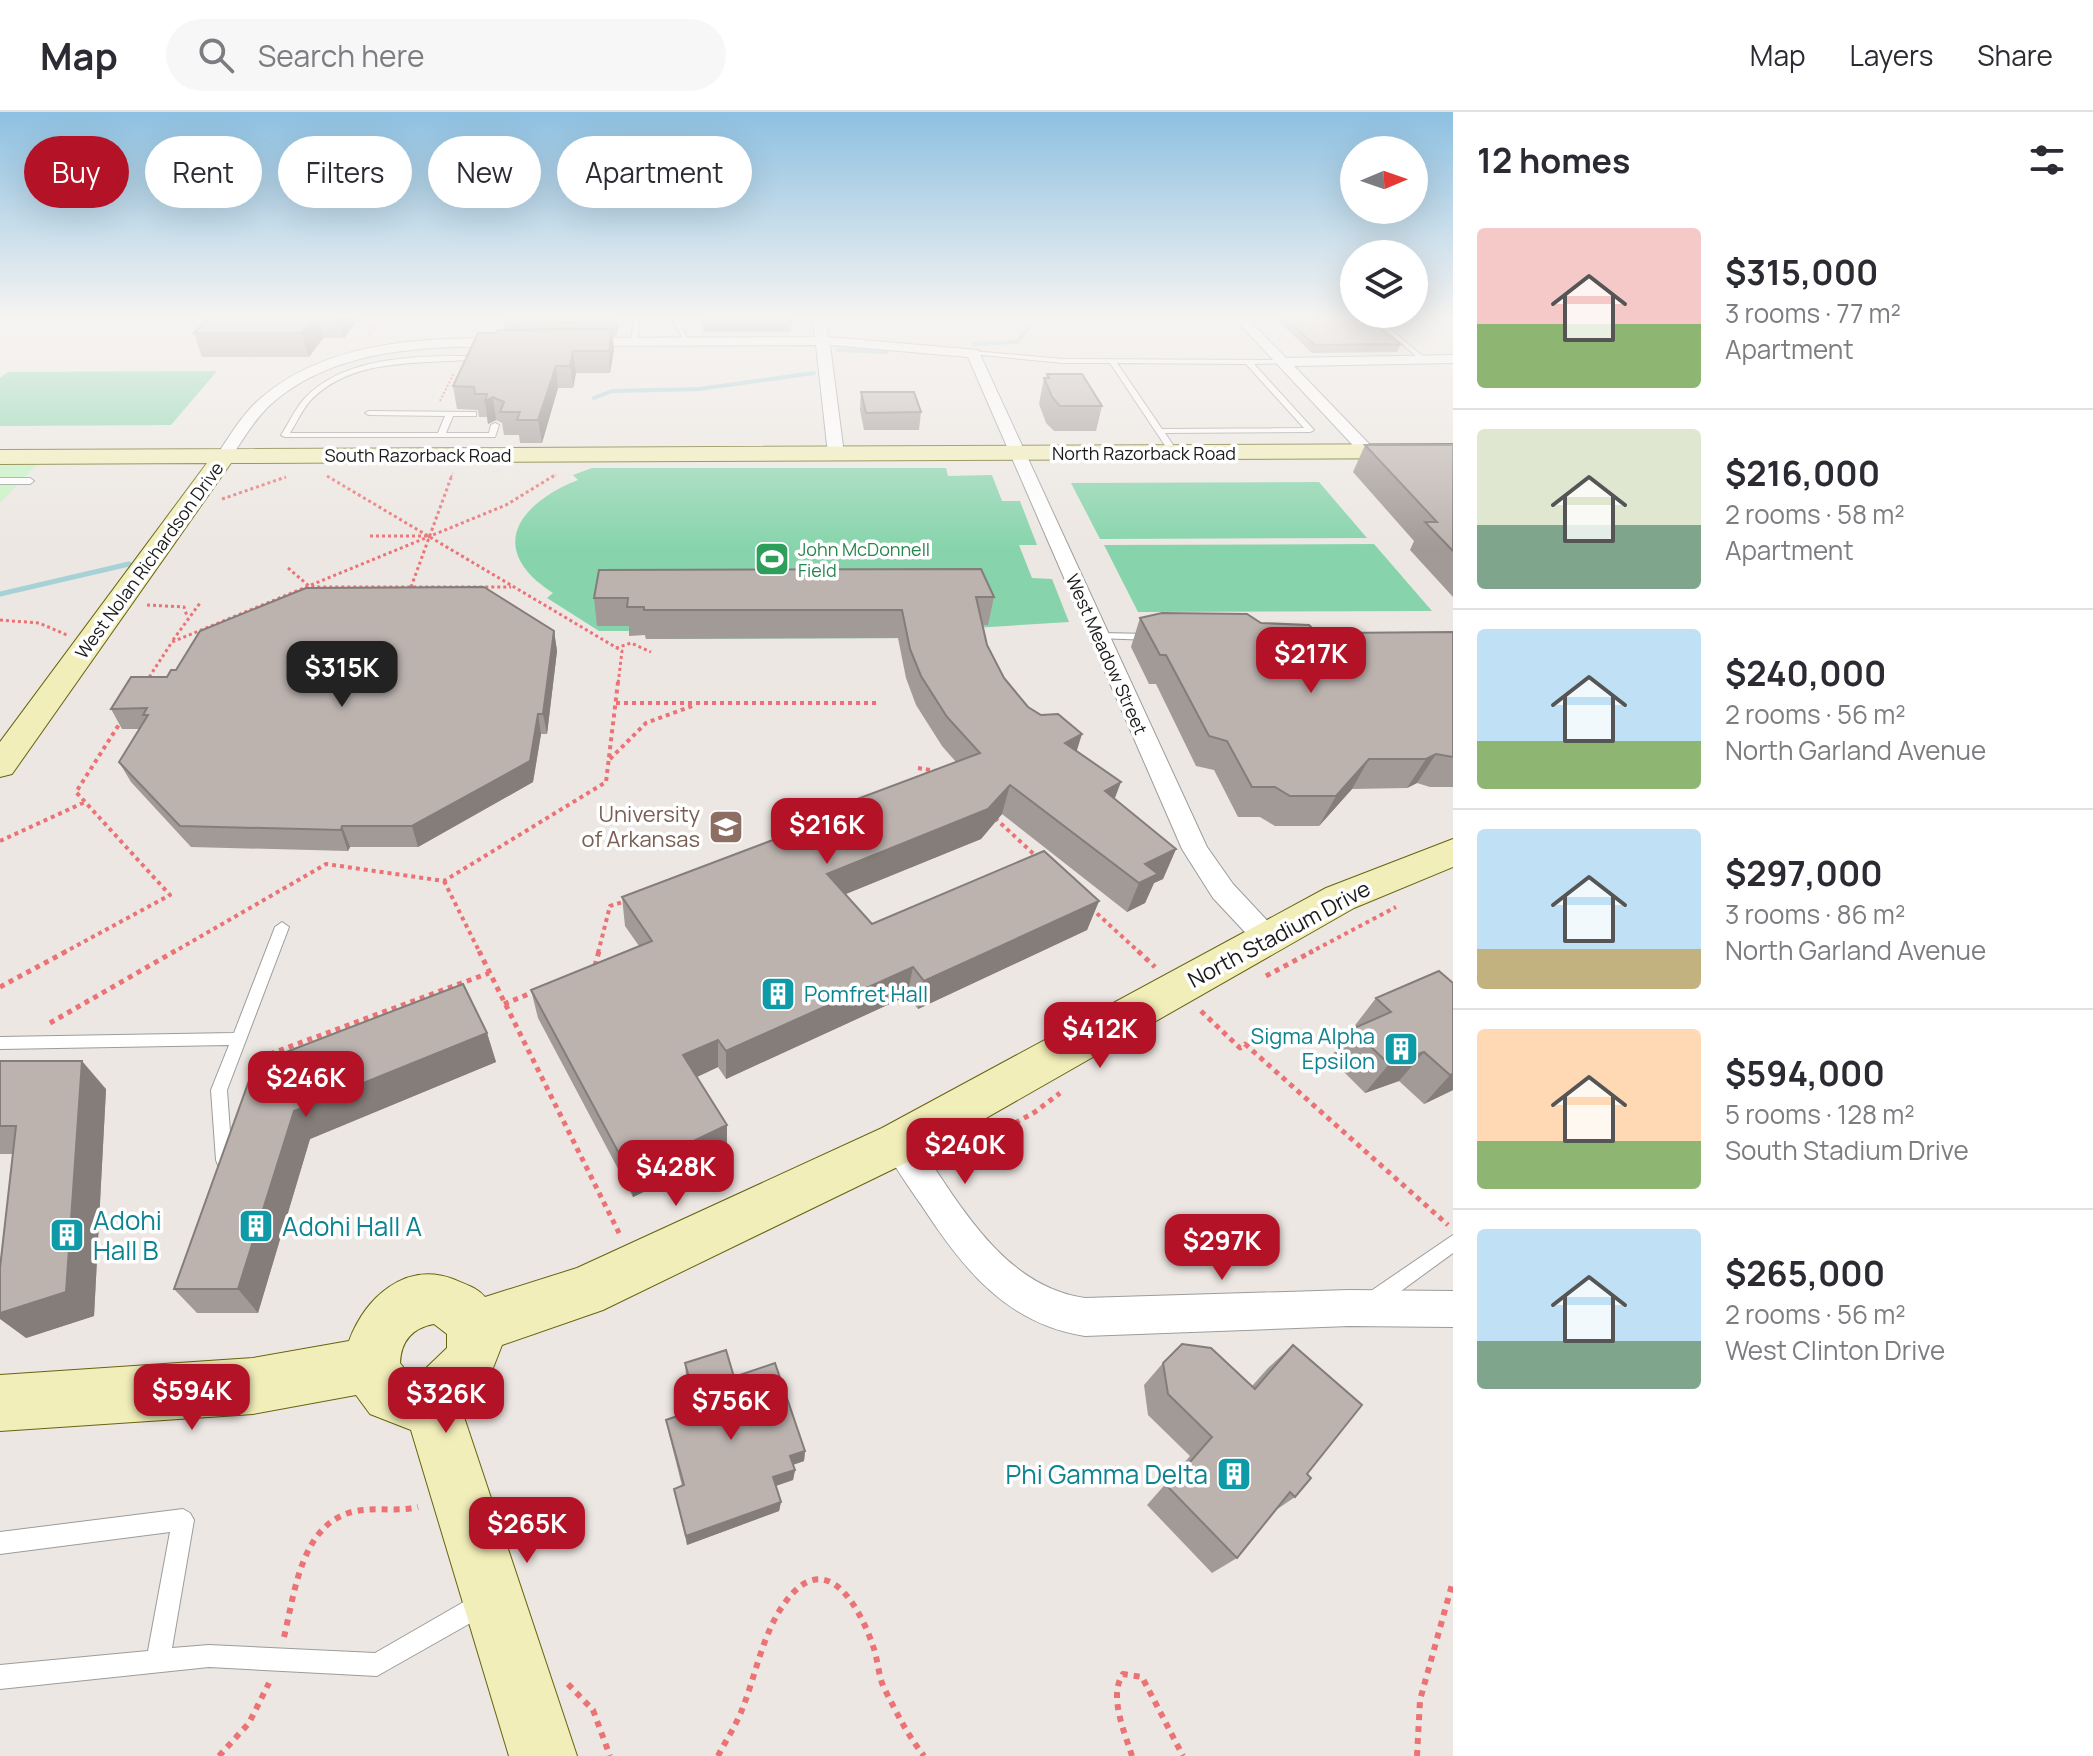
<!DOCTYPE html>
<html lang="en">
<head>
<meta charset="utf-8">
<style>
	body { margin:0; font-family:Manrope,sans-serif; background:#f7f7f7; color:#2b2b33; height:100vh; display:flex; flex-direction:column; font-size:30px; white-space:nowrap }
	* { box-sizing:border-box; margin:0 }
	p { font-size:26px; color:#7c7c81 }
	.icon { flex:none; width:44px; height:44px; fill:none; stroke:currentColor; stroke-width:2; stroke-linecap:round; stroke-linejoin:round }
	.map { position:relative; flex:1; overflow:hidden }
	.side { display:flex; flex-direction:column; background:#fff; width:640px }
	.side>* { flex:none }
	.top-card { position:absolute; left:24px; top:24px; width:760px; height:72px; display:flex; gap:16px }
	.needle { width:52px; rotate:88deg }
	.tools { position:absolute; left:1340px; top:24px; display:grid; gap:16px }
	.tools a { display:grid; place-items:center; width:88px; height:88px; border-radius:50%; background:#fff; box-shadow:0 8px 32px #0002; font-size:40px }
	.price { position:absolute; translate:-50% -68px; padding:0 18px; border-radius:16px; background:#b41327; color:#fff; font-size:26px; line-height:52px; filter:drop-shadow(0 2px 4px #0008) }
	.price::after { content:''; position:absolute; left:50%; top:48px; width:24px; height:18px; margin-left:-12px; background:inherit; clip-path:polygon(0 0,100% 0,50% 100%) }
	.price.current { background:#222; color:#fff }
	ul { padding:0; list-style:none }
	li { display:flex; align-items:center; gap:24px; height:200px; padding:0 24px }
	li+li { border-top:2px solid #e1e1e2 }
	li span { display:grid; place-items:center; flex:none; width:224px; height:160px; border-radius:8px; color:#555 }
	li>.icon { margin-inline-start:auto }
	span .icon { width:96px; height:96px; fill:#fffc; stroke-width:1 }
	li b { font-size:34px }
	h2 { display:flex; justify-content:space-between; align-items:center; height:96px; padding:0 24px; font-size:34px }
	.tag { padding:0 28px; border-radius:36px; background:#fff; box-shadow:0 8px 32px #0002; font-size:28px; line-height:72px }
	.tag.current { background:#b41327; color:#fff }
	header { display:flex; align-items:center; gap:48px; box-sizing:border-box; height:112px; padding:0 40px; background:#fff; border-bottom:2px solid #e1e1e2 }
	header strong { font-size:38px }
	nav { display:flex; gap:44px; margin-inline-start:auto; font-size:28px }
	.search { width:560px; height:72px; background:#f7f7f7; display:flex; align-items:center; gap:20px; box-sizing:border-box; padding:0 28px; border-radius:44px; color:#7c7c81; font-size:30px }
	main { display:flex; flex:1; min-height:0 }
	.map>svg:first-child { display:block }
	.park { fill:#c4f3c2 }
	.pitch { fill:#87d4ac }
	.lines { fill:none; stroke-linecap:round; stroke-linejoin:round }
	.stream-far1 { stroke:#a6d1d6; stroke-width:4 }
	.stream { stroke:#a6d1d6; stroke-width:5 }
	.lane-casing { stroke:#9c9c9c; stroke-width:2 }
	.street-casing { stroke:#9c9c9c; stroke-width:2 }
	.secondary-casing { stroke:#66640f; stroke-width:2 }
	.path-far4 { stroke:#eb7376; stroke-width:2; stroke-dasharray:2 2; stroke-linecap:butt }
	.path-far3 { stroke:#eb7376; stroke-width:3; stroke-dasharray:3 3; stroke-linecap:butt }
	.path-far2 { stroke:#eb7376; stroke-width:4; stroke-dasharray:4 4; stroke-linecap:butt }
	.path-far1 { stroke:#eb7376; stroke-width:5; stroke-dasharray:5 5; stroke-linecap:butt }
	.path { stroke:#eb7376; stroke-width:6; stroke-dasharray:6 6; stroke-linecap:butt }
	.lane { fill:#fff; fill-rule:evenodd }
	.street { fill:#fff; fill-rule:evenodd }
	.secondary { fill:#f2eeb9; fill-rule:evenodd }
	.wall { fill:#a29a96 }
	.shaded-wall { fill:#847d7a }
	.building { fill:#bcb3af; stroke:#847d7a; stroke-width:2 }
	.labels { text-anchor:middle; dominant-baseline:central; stroke-width:7; stroke-linejoin:round; paint-order:stroke }
	.far-street-label { font-size:18px; fill:#1b1b1b; stroke:#fff }
	.far-leisure-label { font-size:18px; fill:#27864d; stroke:#fff; text-anchor:start }
	.education-label { font-size:22px; fill:#785e54; stroke:#fff; text-anchor:end }
	.street-label { font-size:22px; fill:#1b1b1b; stroke:#fff }
	.culture-label { font-size:22px; fill:#0d838f; stroke:#fff; text-anchor:start }
	.near-culture-label { font-size:26px; fill:#0d838f; stroke:#fff; text-anchor:start }
</style>
</head>
<body>
<header>
<strong>Map</strong>
<div class="search"><svg class="icon" aria-label="search" viewBox="0 0 24 24"><circle cx="10" cy="10" r="6"/><path d="M15 15l6 6"/></svg>Search here</div>
<nav><a>Map</a><a>Layers</a><a>Share</a></nav>
</header>
<main>
<div class="map">
<svg width="1453" height="1644" viewBox="0 0 1453 1644">
	<rect width="100%" height="100%" fill="#ece7e2"/>
	<path class="park" d="M37 352 0 391V353Z"/>
	<path class="pitch" d="M217 259 171 313 0 314V266L8 260Z
		M592 356H946L948 364 992 363 1002 389H1020L1037 433H1019L1032 466 1052 467 1069 510 959 517 940 526 646 527 645 523H629V519H599L547 486 553 481C486 438 517 392 578 368L573 363Z
		M1319 370 1367 426 1100 427 1071 371Z
		M1374 432 1432 499 1138 500 1104 433Z"/>
	<g class="lines">
		<path class="stream-far1" d="M974 232 1017 230 1038 206
			M838 238 887 240
			M594 286 612 279 699 277 814 261"/>
		<path class="stream" d="M0 482 129 452"/>
		<g class="lane-casing">
			<path id="lane" d="M634 206H640L637 230 634 232 631 230Z
				M671 206H677L690 231H686Z
				M1371 206H1377L1426 247V249H1422Z
				M973 239 1063 247 1282 248 1284 251 1254 252 1314 318 1310 320 1165 321 1179 342 1175 344H1172L1110 251H1063L971 242ZM1117 251 1246 252 1304 316 1162 317Z
				M474 244 476 247C421 253 353 244 310 289 302 298 297 310 290 321H438L445 304 369 303 365 301 369 299 473 300H476V304H453L446 321H489L491 313 495 311 499 313 495 325H285L281 323C289 311 295 297 304 287 345 243 420 244 474 244Z
				M0 366H30L34 369 30 372H0Z
				M1100 521 1151 522 1156 525 1151 528 1096 526V522Z
				M282 810 289 815 227 978 232 1048 230 1053 224 1055 218 1053 216 1048 211 978 229 933 0 937V925L234 921 275 815Z
				M1453 1123V1141L1379 1195 1372 1198 1365 1195 1363 1189 1365 1183Z
				M183 1397 190 1401 194 1408 172 1536 209 1533 375 1541 474 1484 482 1481 490 1484 493 1492 490 1500 377 1564 209 1555 0 1577V1553L148 1539 170 1420 0 1442V1420Z"/>
		</g>
		<g class="street-casing">
			<path id="street" d="M812 206H824L828 225 978 238 1207 735 1233 772 1277 819 1281 826 1277 833 1267 836 1257 833 1213 786 1182 737 968 245 830 233 844 342 836 347 828 342 816 233 577 234 570 230 577 226 815 225Z
				M1234 206H1247L1286 246 1453 243V251L1294 254 1374 337 1376 340 1368 345 1362 343Z
				M512 226 517 227V233C495 237 471 234 449 235 385 238 319 249 270 293 254 308 242 329 230 347L216 344C230 324 242 302 261 286 330 227 426 226 512 226Z
				M899 1016 911 1021C956 1085 1000 1174 1085 1186L1349 1178 1453 1179V1215L1349 1214 1085 1224C1007 1212 963 1157 922 1094 908 1074 893 1053 882 1031L887 1021Z"/>
		</g>
		<g class="secondary-casing">
			<path id="secondary" d="M1453 332V346L231 351 12 662 0 665V630L207 351 0 352V338Z
				M1453 727V755L1354 796 916 1046 603 1198 502 1233 486 1274 462 1299 577 1644H509L411 1318 370 1302 356 1283 253 1302 0 1319V1263L253 1246 349 1229C365 1186 405 1149 453 1167 464 1172 477 1175 485 1185L577 1156 882 1016 1326 776ZM434 1212 447 1222V1236L423 1259 407 1260 400 1251C401 1229 412 1216 434 1212Z"/>
		</g>
		<path class="path-far4" d="M364 206 360 212 376 213
			M369 223 381 206
			M440 289 454 261
			M451 365 453 361
			M552 365 556 363"/>
		<path class="path-far3" d="M327 364 622 539 618 572
			M222 387 286 365
			M370 424H427
			M288 456 309 474 319 475H511
			M411 475 452 363
			M147 493 184 495 187 504
			M0 508 39 511 67 523
			M173 528 200 491
			M616 536 631 531 651 540
			M146 570 172 530 506 393 555 363"/>
		<path class="path-far2" d="M616 591H876
			M610 647 646 611 695 593
			M918 656 936 659
			M995 706 1038 746
			M0 729 85 690
			M444 769 480 841
			M1091 796 1140 841
			M63 841 170 783 76 680 120 611
			M172 841 326 752 444 769 606 670 618 570
			M598 841 610 794 626 789
			M1309 841 1396 795"/>
		<path class="path-far1" d="M479 839 621 1125
			M1138 839 1155 855
			M595 854 599 839
			M1266 864 1313 839
			M0 875 67 839
			M504 892 536 879
			M1201 899 1240 936 1245 932 1448 1113
			M50 911 175 839
			M251 949 489 861
			M954 1045 1035 1000 1060 981"/>
		<path class="path" d="M284 1525C295 1480 301 1410 356 1399 377 1395 398 1400 418 1395
			M568 1572 593 1598 610 1644
			M219 1644 249 1611 269 1571
			M718 1644C726 1628 737 1612 743 1595 756 1562 763 1521 784 1492 825 1433 859 1493 873 1534 878 1547 878 1563 884 1576 898 1603 905 1619 924 1644
			M1132 1644C1125 1621 1108 1584 1123 1562L1142 1565 1183 1644
			M1417 1644 1420 1588 1453 1469"/>
		<use href="#lane" class="lane"/>
		<use href="#street" class="street"/>
		<use href="#secondary" class="secondary"/>
	</g>
	<path class="wall" d="M204 206H359L344 226H323L309 245H202L194 221 205 210Z
		M506 206H617L618 216 616 224H613L614 238 610 261H576L573 276H558L542 331H520L519 323H504L502 311 496 308 488 312 487 305H479L478 298 457 297 453 274 496 221 505 218 504 211Z
		M703 206H791V220H703Z
		M1278 206H1364L1401 232 1397 240 1312 241 1277 208Z
		M1047 262 1102 294 1096 319H1054L1046 311 1039 292 1044 266H1046Z
		M861 280 921 300 919 318H864L860 298Z
		M1365 333H1453V485L1410 438 1414 429 1353 360Z
		M994 485 988 513H982L987 533 1004 566 1028 595 1077 639 1115 687 1176 737 1163 767 1154 771 1145 791 1127 800 1002 702 981 727 845 782 872 812 1099 789 1087 818 918 897 907 884 726 967 718 955 697 965 727 1040 633 1085 538 906 531 878 639 834 625 814 622 785 788 722V713L956 650 942 634 916 593 906 566 898 526 646 527 645 523 629 524V514H597L594 486Z
		M1140 506 1261 511 1320 524 1453 520V675H1430L1417 671 1407 676 1352 677 1319 714H1275L1260 705H1238L1214 658 1196 654 1156 572H1149L1131 535Z
		M554 519 557 539 547 622H541L533 670 418 735H350L348 739 191 735 131 670 119 650 140 617H122L111 597 167 565Z
		M1453 871V978L1424 992 1399 969 1365 981 1330 946 1376 886Z
		M487 921 496 950 310 1027 258 1201H197L174 1177 255 952Z
		M0 949 106 977 94 1204 26 1226 13 1042H0Z
		M1293 1233 1307 1362 1295 1385 1276 1398 1237 1446 1212 1461 1147 1393 1190 1344 1148 1303 1144 1273 1163 1251 1252 1274 1268 1256Z
		M685 1251 734 1265 805 1339 804 1349 793 1353 795 1358 793 1368 776 1374 781 1390 779 1399 687 1433 674 1377 682 1374 668 1318 666 1308 685 1302 682 1283 691 1281 686 1263Z"/>
	<path class="shaded-wall" d="M315 206H318L323 226 309 245 302 221Z
		M339 206H359L344 226Z
		M616 206 618 216 616 224 615 210Z
		M612 217 614 238 610 261 609 239Z
		M573 239 576 261 573 276 570 254Z
		M556 254 558 276 542 331 538 308Z
		M493 285 496 308 488 312 485 289Z
		M554 519 557 539 547 622 543 602Z
		M538 602 541 622 533 670 418 735 412 714Z
		M1082 622 1073 651 1065 631Z
		M1436 642 1417 671 1407 676 1426 647Z
		M1369 647 1352 677 1319 714 1336 684Z
		M1121 670 1110 699 1105 679Z
		M1010 673 1002 702 981 727 824 791 827 762Z
		M342 714 350 735 348 739 341 718Z
		M1176 737 1163 767 1154 771 1145 791 1127 800 1139 771 1145 752Z
		M1099 789 1087 818 918 897 924 869Z
		M913 855 907 884 726 967V939Z
		M487 921 496 950 310 1027 258 1201 238 1177 294 999Z
		M718 928V955L684 971 683 943Z
		M1424 940 1399 969 1365 981 1389 952Z
		M82 949 106 977 94 1204 26 1226 0 1207V1201Z
		M1453 962V978L1424 992 1450 963Z
		M727 1013V1040L633 1085 629 1060Z
		M805 1339 804 1349 789 1354 790 1344Z
		M795 1358 793 1368 772 1375 773 1365Z
		M781 1390 779 1399 687 1433 686 1424Z"/>
	<path class="building" d="M209 206H315L302 221H194Z
		M506 206H616L615 210 504 211Z
		M703 206H791V212H703Z
		M1285 206H1364L1401 232 1315 233Z
		M612 217 609 239H573L570 254H556L538 308H517L520 300H500L504 290 493 285 485 289 487 282H475L474 275 453 274 478 221H496L498 218Z
		M1047 262H1082L1102 294H1060L1052 285 1044 266H1049Z
		M861 280H914L921 300 866 301Z
		M1365 333H1453V439L1425 410H1437Z
		M981 457 994 485H976L987 533 1004 566 1028 595 1041 603 1058 602 1082 622 1065 631 1121 670 1105 679 1176 737 1145 752 1158 762 1139 771 1010 673 988 697 827 762 872 812 1044 739 1099 789 924 869 913 855 726 939 718 928 683 943 727 1013 629 1060 531 878 652 829 622 785 794 720 788 713 980 641 947 605 921 564 910 537 902 498H644V495H627L628 486H594L599 458Z
		M484 475 554 519 543 602H538L530 649 412 714H342L341 718 180 714 119 650 148 603H143L147 596 111 597 131 565H167L171 558H176L200 519 306 476Z
		M1162 501 1247 502 1261 511 1309 513 1320 524 1333 521 1453 520V645L1436 642 1426 647H1369L1336 684H1290L1275 675H1252L1227 629 1209 624 1166 543H1160L1140 506Z
		M1439 859 1453 871V962L1450 963 1424 940 1389 952 1352 917 1391 900 1376 886Z
		M463 872 487 921 294 999 238 1177H174L255 952Z
		M0 949H82L66 1180 0 1201V1156L16 1014H0Z
		M1182 1232 1211 1236 1255 1277 1293 1233 1362 1293 1307 1362 1311 1366 1295 1385 1290 1380 1237 1446 1168 1375 1212 1325 1168 1282 1163 1251Z
		M726 1238 734 1265 775 1251 805 1339 790 1344 795 1358 773 1365 781 1390 686 1424 674 1377 684 1373 666 1308 686 1301 682 1283 693 1280 685 1251Z"/>
	<linearGradient id="sky" x2="0" y2="1"><stop stop-color="#8dc0e1"/><stop offset="0.47" stop-color="#f6f4f2"/><stop offset="1" stop-color="#f6f4f2" stop-opacity="0"/></linearGradient>
	<rect width="1453" height="436" fill="url(#sky)"/>
	<defs>
		<g id="stadium-square" transform="scale(1.8)"><rect x="-9" y="-9" width="18" height="18" rx="4" fill="#2e9e5b" stroke="#fff"/><path d="M0-5a6.5 5 0 1 0 0 10a6.5 5 0 1 0 0-10ZM-3.5-1.8h7v3.6h-7Z" fill="#fff"/></g>
		<g id="university-square" transform="scale(1.8)"><rect x="-9" y="-9" width="18" height="18" rx="4" fill="#8d6e63" stroke="#fff"/><path d="M0-5L7-2L0 1L-7-2ZM-4 1L0 2.5L4 1V4Q0 6-4 4Z" fill="#fff"/></g>
		<g id="building-square" transform="scale(1.8)"><rect x="-9" y="-9" width="18" height="18" rx="4" fill="#0f9aa8" stroke="#fff"/><path d="M-4-6H4V6H1V3H-1V6H-4ZM-2.5-4.3h1.7v1.8h-1.7ZM.8-4.3h1.7v1.8H.8ZM-2.5-1h1.7V.8h-1.7ZM.8-1h1.7V.8H.8Z" fill="#fff"/></g>
	</defs>
	<g fill-rule="evenodd">
		<use href="#stadium-square" x="772" y="447"/>
		<use href="#university-square" x="726" y="715"/>
		<use href="#building-square" x="778" y="882"/>
		<use href="#building-square" x="1401" y="937"/>
		<use href="#building-square" x="256" y="1114"/>
		<use href="#building-square" x="67" y="1123"/>
		<use href="#building-square" x="1234" y="1362"/>
	</g>
	<g class="labels">
		<g class="far-street-label">
			<text x="1144" y="341">North Razorback Road</text>
			<text x="418" y="343">South Razorback Road</text>
			<text transform="translate(149 448) rotate(-54)">West Nolan Richardson Drive</text>
			<text transform="translate(1107 542) rotate(66)">West Meadow Street</text>
		</g>
		<g class="far-leisure-label">
			<text x="798" y="437">John McDonnell<tspan x="798" dy="21">Field</tspan></text>
		</g>
		<g class="education-label">
			<text x="700" y="702">University<tspan x="700" dy="25">of Arkansas</tspan></text>
		</g>
		<g class="street-label">
			<text transform="translate(1279 822) rotate(-28)">North Stadium Drive</text>
		</g>
		<g class="culture-label">
			<text x="804" y="882">Pomfret Hall</text>
			<text x="1375" y="924" text-anchor="end">Sigma Alpha<tspan x="1375" dy="25">Epsilon</tspan></text>
		</g>
		<g class="near-culture-label">
			<text x="93" y="1108">Adohi<tspan x="93" dy="30">Hall B</tspan></text>
			<text x="282" y="1114">Adohi Hall A</text>
			<text x="1208" y="1362" text-anchor="end">Phi Gamma Delta</text>
		</g>
	</g>
</svg>
<div class="tools">
<a><svg class="needle" viewBox="-14 -14 28 28"><path d="M0-13l5 13h-10z" fill="#e53935"/><path d="M0 13l5-13h-10z" fill="#7c7c81"/></svg></a>
<a><svg class="icon" aria-label="layers" viewBox="0 0 24 24"><path d="M12 4l9 5-9 5-9-5zM3 14l9 5 9-5"/></svg></a>
</div>
<b class="price" style="left:1311px;top:583px">$217K</b>
<b class="price current" style="left:342px;top:597px">$315K</b>
<b class="price" style="left:827px;top:754px">$216K</b>
<b class="price" style="left:1100px;top:958px">$412K</b>
<b class="price" style="left:306px;top:1007px">$246K</b>
<b class="price" style="left:965px;top:1074px">$240K</b>
<b class="price" style="left:676px;top:1096px">$428K</b>
<b class="price" style="left:1222px;top:1170px">$297K</b>
<b class="price" style="left:192px;top:1320px">$594K</b>
<b class="price" style="left:446px;top:1323px">$326K</b>
<b class="price" style="left:731px;top:1330px">$756K</b>
<b class="price" style="left:527px;top:1453px">$265K</b>
<div class="top-card">
<a class="tag current">Buy</a>
<a class="tag">Rent</a>
<a class="tag">Filters</a>
<a class="tag">New</a>
<a class="tag">Apartment</a>
</div>
</div>
<section class="side">
<h2>12 homes<svg class="icon" aria-label="filters" viewBox="0 0 24 24"><path d="M4 7h16M4 17h16"/><circle cx="9" cy="7" r="2"/><circle cx="15" cy="17" r="2"/></svg></h2>
<ul>
<li><span style="background:linear-gradient(#f6c9c9 60%,#8fb573 0)"><svg class="icon" aria-label="home" viewBox="0 0 24 24"><path d="M3 11l9-7 9 7M6 9v11h12V9"/></svg></span><div><b>$315,000</b><p>3 rooms · 77 m²</p><p>Apartment</p></div></li>
<li><span style="background:linear-gradient(#dfe7d0 60%,#7fa58c 0)"><svg class="icon" aria-label="home" viewBox="0 0 24 24"><path d="M3 11l9-7 9 7M6 9v11h12V9"/></svg></span><div><b>$216,000</b><p>2 rooms · 58 m²</p><p>Apartment</p></div></li>
<li><span style="background:linear-gradient(#bfe0f5 70%,#8fb573 0)"><svg class="icon" aria-label="home" viewBox="0 0 24 24"><path d="M3 11l9-7 9 7M6 9v11h12V9"/></svg></span><div><b>$240,000</b><p>2 rooms · 56 m²</p><p>North Garland Avenue</p></div></li>
<li><span style="background:linear-gradient(#bfe0f5 75%,#c2b280 0)"><svg class="icon" aria-label="home" viewBox="0 0 24 24"><path d="M3 11l9-7 9 7M6 9v11h12V9"/></svg></span><div><b>$297,000</b><p>3 rooms · 86 m²</p><p>North Garland Avenue</p></div></li>
<li><span style="background:linear-gradient(#ffd9b3 70%,#8fb573 0)"><svg class="icon" aria-label="home" viewBox="0 0 24 24"><path d="M3 11l9-7 9 7M6 9v11h12V9"/></svg></span><div><b>$594,000</b><p>5 rooms · 128 m²</p><p>South Stadium Drive</p></div></li>
<li><span style="background:linear-gradient(#bfe0f5 70%,#7fa58c 0)"><svg class="icon" aria-label="home" viewBox="0 0 24 24"><path d="M3 11l9-7 9 7M6 9v11h12V9"/></svg></span><div><b>$265,000</b><p>2 rooms · 56 m²</p><p>West Clinton Drive</p></div></li>
</ul>
</section>
</main>
</body>
</html>
